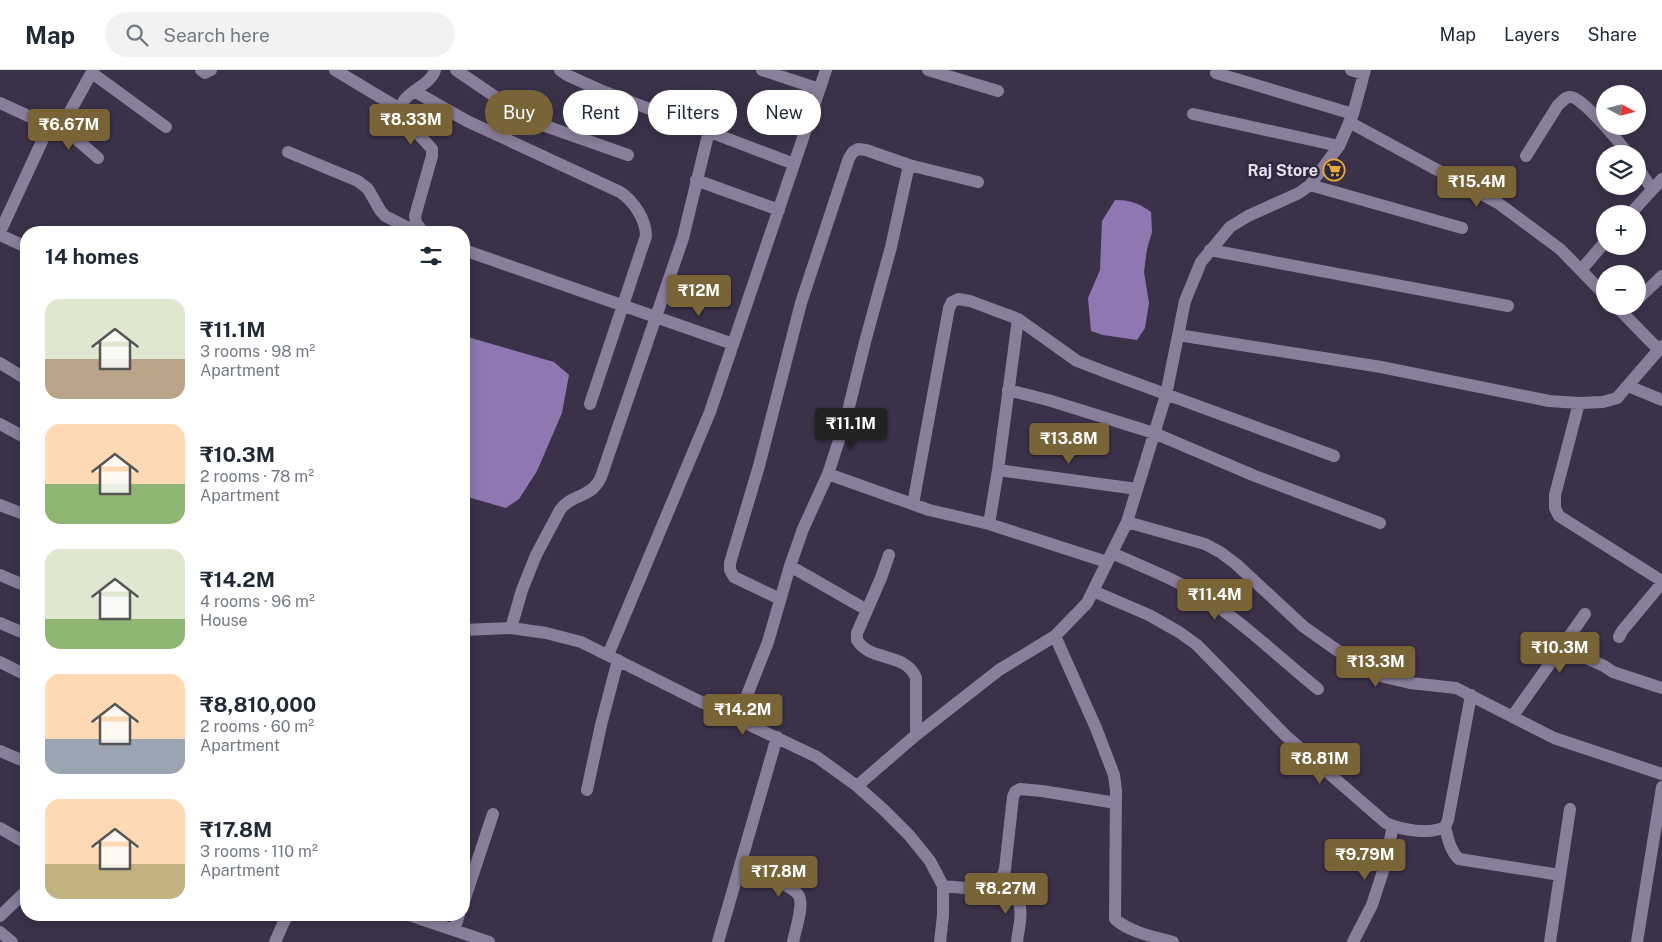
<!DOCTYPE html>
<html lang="en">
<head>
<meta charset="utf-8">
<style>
	body { margin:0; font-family:"Public Sans",sans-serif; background:#f2f2f3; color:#1f2937; height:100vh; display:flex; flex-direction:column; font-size:19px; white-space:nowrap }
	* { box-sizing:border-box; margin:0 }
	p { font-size:16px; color:#747a83 }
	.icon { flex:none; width:28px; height:28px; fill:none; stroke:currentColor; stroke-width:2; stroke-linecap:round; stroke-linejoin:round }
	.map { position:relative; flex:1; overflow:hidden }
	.side { position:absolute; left:20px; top:156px; width:450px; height:695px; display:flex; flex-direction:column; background:#fff; border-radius:20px; box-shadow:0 2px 12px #0003 }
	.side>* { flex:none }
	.banner { position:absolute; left:485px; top:20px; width:475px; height:45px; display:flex; gap:10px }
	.needle { width:32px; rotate:97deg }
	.buttons { position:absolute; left:1596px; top:15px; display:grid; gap:10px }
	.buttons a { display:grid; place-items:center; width:50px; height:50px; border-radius:50%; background:#fff; box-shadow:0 2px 12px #0003; font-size:25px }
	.price { position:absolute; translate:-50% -42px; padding:0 11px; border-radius:5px; background:#796437; color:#fff; font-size:16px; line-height:32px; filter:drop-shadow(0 1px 2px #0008) }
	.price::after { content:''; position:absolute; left:50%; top:30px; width:15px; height:11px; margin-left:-8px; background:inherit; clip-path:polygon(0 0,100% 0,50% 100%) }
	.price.selected { background:#222; color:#fff }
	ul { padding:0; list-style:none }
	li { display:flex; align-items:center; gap:15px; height:125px; padding:0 25px }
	li span { display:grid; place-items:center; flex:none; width:140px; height:100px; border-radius:15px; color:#555 }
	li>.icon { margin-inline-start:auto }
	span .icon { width:60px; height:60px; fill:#fffc; stroke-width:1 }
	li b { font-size:21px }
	h2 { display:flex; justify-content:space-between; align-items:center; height:60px; padding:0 25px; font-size:21px }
	.chip { padding:0 18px; border-radius:22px; background:#fff; box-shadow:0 2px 12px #0003; font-size:18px; line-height:45px }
	.chip.selected { background:#796437; color:#fff }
	header { display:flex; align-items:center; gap:30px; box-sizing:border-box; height:70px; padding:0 25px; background:#fff; border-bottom:1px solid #e0e1e3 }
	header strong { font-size:24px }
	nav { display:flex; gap:28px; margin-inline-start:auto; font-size:18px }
	.search { width:350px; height:45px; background:#f2f2f3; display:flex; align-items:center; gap:12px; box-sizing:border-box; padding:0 18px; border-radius:28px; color:#747a83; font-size:19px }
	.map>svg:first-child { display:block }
	.water { fill:#8f78b2 }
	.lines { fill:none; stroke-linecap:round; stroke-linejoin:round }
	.minor { stroke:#8a7f9b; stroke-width:12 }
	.labels { text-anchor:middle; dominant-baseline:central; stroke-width:5; stroke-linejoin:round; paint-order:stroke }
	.poi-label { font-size:16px; font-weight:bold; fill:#e6e1f0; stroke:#31273f; text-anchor:end }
</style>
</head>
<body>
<header>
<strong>Map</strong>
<div class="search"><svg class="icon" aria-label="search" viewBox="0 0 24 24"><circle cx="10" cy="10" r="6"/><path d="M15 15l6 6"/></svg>Search here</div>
<nav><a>Map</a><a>Layers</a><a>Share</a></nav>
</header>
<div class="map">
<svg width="1662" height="872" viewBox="0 0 1662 872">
	<rect width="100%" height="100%" fill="#3b324a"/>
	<path class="water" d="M1115 130C1130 130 1139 133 1151 142L1152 162 1147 179 1144 202 1149 233 1145 258 1137 270 1103 265 1091 261 1088 228 1100 200 1102 151Z
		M464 266 554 292 569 305 562 343 537 401 519 429 506 438 464 426Z"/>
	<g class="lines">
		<path class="minor" d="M201 0 205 3 211 0
			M335 0 400 39
			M456 0 531 51 628 85
			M560 0 567 5 600 20 794 94
			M762 0 819 19
			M928 0 998 21
			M1351 0 1364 4
			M92 3 166 57
			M1216 3 1353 44
			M414 21 467 51 620 122C634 131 646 150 646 166L590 334
			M0 33 39 51 50 54 58 53 67 47 93 0
			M1193 44 1339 76
			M1349 52 1498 133 1560 179 1605 225
			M58 53 98 88
			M288 82 358 111 368 119 380 140 385 146 417 162
			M1526 86 1558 35C1562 32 1566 26 1571 27 1582 27 1621 74 1628 84
			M1638 98 1652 119
			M696 110 779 140
			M1310 115 1462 158
			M1630 144 1662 109
			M0 162 50 54
			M423 162 416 153 415 146 432 86V79L402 46C395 22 430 19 435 0
			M0 165 26 177
			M464 180 733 274
			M1210 180 1508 236
			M1581 200 1605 172
			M1638 229 1662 206
			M1616 236 1659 280
			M1178 265 1381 297 1549 331 1579 333 1603 332 1617 328 1662 276
			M0 293 26 309
			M1628 316 1662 330
			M1008 320 1048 330 1154 363 1255 406 1380 453
			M1579 333 1555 425V438L1559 446 1662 511
			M0 354 26 368
			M998 400 1137 419
			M828 404 929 440 989 454 1107 492
			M913 434 949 238 952 232 958 229 970 231 1018 249 1077 291 1103 301 1334 386
			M0 435 26 445
			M1127 452 1205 474 1220 482 1236 494 1304 557 1361 597 1380 606 1410 613 1456 618 1554 668 1662 704
			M989 454 998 400 1018 249
			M1112 483C1143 497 1176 509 1205 528 1245 554 1281 589 1318 619
			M889 485 881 508 857 563V570C870 592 906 582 916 608V665
			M790 496 867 540
			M0 505 26 516
			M1093 521 1149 545 1179 562 1197 575 1286 666 1386 753C1402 760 1429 765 1445 757L1448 750 1471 625
			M780 529 734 507 730 500V493L759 396 801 233 849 88 853 82 858 79 866 80 909 95 978 112
			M0 553 26 564
			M511 558 522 520 536 485 560 440C572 423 591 429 601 407L683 168 709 61
			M464 560 511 558 546 563 581 572 695 629 817 687 857 716 885 741 909 765 930 791 943 816V845L940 872
			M1055 566 1096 658 1114 705 1116 721 1115 849C1129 862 1155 867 1173 872
			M1619 567 1622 561 1662 513
			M1562 577 1604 596 1613 602 1662 618
			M608 585 710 342 826 0
			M0 592 26 605
			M1512 647 1585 544
			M738 648 768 572 790 496 803 459 828 404 846 349 865 272 891 177 909 95
			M0 681 26 692
			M857 716 916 665 999 600 1055 566 1087 533 1127 452 1166 325 1185 231 1201 192 1230 157 1248 146 1299 123 1310 115 1339 76 1353 44 1365 0
			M587 720 601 655 618 590
			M1445 757C1448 768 1450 781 1459 789L1560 805
			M0 758 26 773
			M741 797C753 802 794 815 799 826 804 836 795 861 793 872
			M943 816 987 820H994L999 816 1005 799 1013 727 1015 722 1020 719 1042 721 1116 733
			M999 816C1004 820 1012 823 1016 828 1025 838 1018 860 1017 872
			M464 831 493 744
			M409 845 489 872
			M0 846 26 821
			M454 860 459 845
			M0 862 12 872
			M275 872 287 845
			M718 872 777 667
			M1353 872 1372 835 1384 798 1393 756
			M1550 872 1570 739
			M1637 872 1662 717"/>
	</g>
	<defs>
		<g id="supermarket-ring" transform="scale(1.125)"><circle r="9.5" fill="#31273f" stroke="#e8ab37" stroke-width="1.5"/><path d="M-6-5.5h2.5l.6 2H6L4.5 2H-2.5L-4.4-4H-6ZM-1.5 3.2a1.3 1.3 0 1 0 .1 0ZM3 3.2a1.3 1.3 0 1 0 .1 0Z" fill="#e8ab37"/></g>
	</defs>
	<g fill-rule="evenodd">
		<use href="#supermarket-ring" x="1334" y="100"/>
	</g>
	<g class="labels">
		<g class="poi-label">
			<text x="1318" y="100">Raj Store</text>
		</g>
	</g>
</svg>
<div class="buttons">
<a><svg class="needle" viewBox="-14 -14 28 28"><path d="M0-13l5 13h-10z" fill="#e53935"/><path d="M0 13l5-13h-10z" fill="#747a83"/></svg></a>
<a><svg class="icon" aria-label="layers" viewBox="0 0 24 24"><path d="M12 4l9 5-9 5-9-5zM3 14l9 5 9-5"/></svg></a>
<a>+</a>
<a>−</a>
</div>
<b class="price" style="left:411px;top:76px">₹8.33M</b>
<b class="price" style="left:69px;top:81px">₹6.67M</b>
<b class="price" style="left:1477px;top:138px">₹15.4M</b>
<b class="price" style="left:699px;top:247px">₹12M</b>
<b class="price selected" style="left:851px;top:380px">₹11.1M</b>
<b class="price" style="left:1069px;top:395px">₹13.8M</b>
<b class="price" style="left:1215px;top:551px">₹11.4M</b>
<b class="price" style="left:1560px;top:604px">₹10.3M</b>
<b class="price" style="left:1376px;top:618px">₹13.3M</b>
<b class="price" style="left:743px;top:666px">₹14.2M</b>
<b class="price" style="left:1320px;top:715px">₹8.81M</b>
<b class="price" style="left:1365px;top:811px">₹9.79M</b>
<b class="price" style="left:779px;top:828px">₹17.8M</b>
<b class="price" style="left:1006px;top:845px">₹8.27M</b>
<div class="banner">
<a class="chip selected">Buy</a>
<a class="chip">Rent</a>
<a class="chip">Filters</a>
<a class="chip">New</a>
</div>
<section class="side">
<h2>14 homes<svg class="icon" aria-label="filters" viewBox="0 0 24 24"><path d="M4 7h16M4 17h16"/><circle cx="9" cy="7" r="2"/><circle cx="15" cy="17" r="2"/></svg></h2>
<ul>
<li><span style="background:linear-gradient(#dfe7d0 60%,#b9a48a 0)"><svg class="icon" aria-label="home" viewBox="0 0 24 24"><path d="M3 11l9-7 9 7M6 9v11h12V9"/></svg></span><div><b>₹11.1M</b><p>3 rooms · 98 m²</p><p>Apartment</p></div></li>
<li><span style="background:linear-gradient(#ffd9b3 60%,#8fb573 0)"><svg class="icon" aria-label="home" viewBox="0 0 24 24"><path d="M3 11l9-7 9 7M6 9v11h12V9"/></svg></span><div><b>₹10.3M</b><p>2 rooms · 78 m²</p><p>Apartment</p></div></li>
<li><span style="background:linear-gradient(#dfe7d0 70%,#8fb573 0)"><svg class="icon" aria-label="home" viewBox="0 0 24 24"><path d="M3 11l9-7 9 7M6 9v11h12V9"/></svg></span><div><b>₹14.2M</b><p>4 rooms · 96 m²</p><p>House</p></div></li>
<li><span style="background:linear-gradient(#ffd9b3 65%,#9aa5b1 0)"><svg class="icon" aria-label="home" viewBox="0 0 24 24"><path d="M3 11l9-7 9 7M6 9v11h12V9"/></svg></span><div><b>₹8,810,000</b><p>2 rooms · 60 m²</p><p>Apartment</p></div></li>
<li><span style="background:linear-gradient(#ffd9b3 65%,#c2b280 0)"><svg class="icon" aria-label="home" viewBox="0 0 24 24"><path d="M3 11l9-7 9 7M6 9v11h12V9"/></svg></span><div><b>₹17.8M</b><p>3 rooms · 110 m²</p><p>Apartment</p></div></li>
</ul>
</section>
</div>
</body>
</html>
